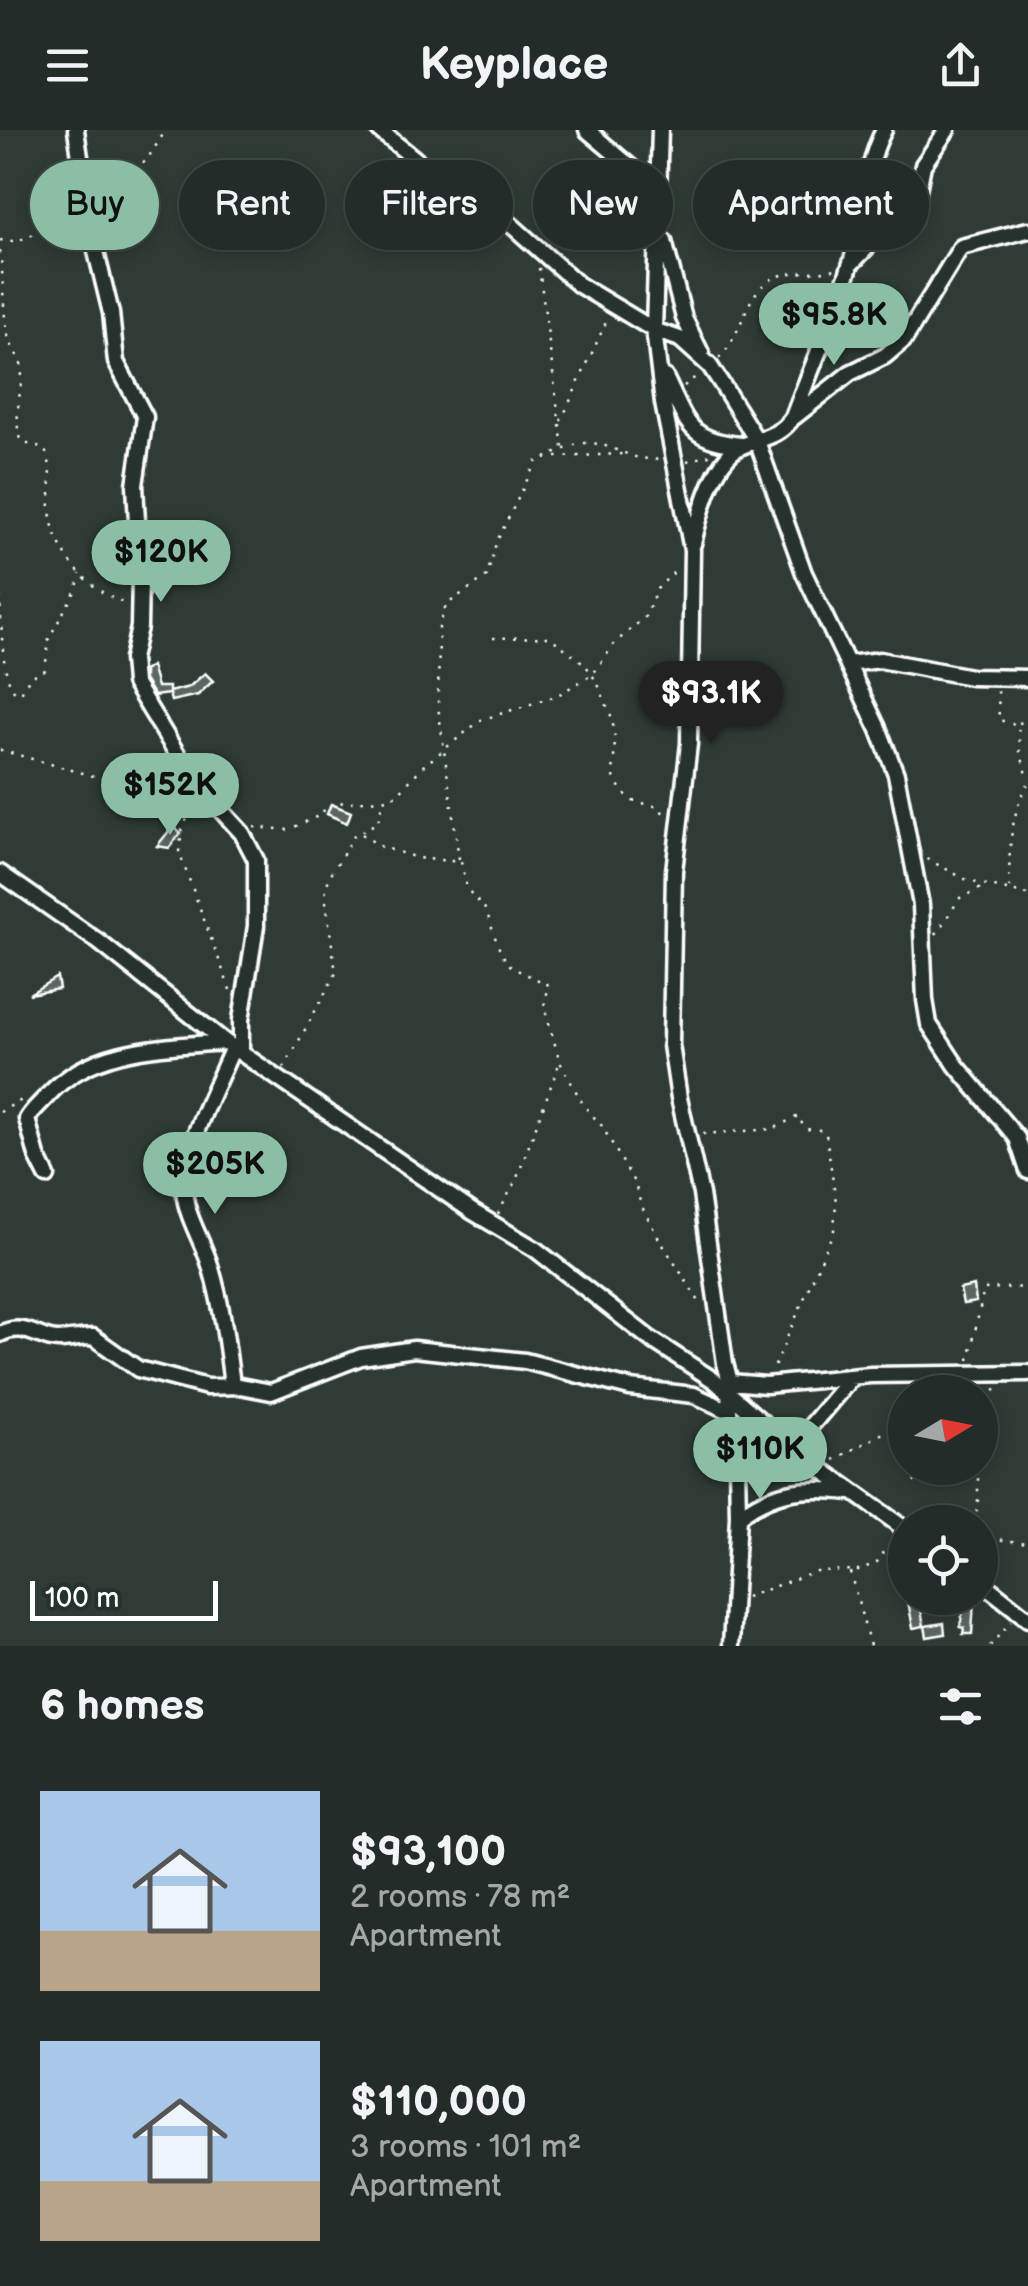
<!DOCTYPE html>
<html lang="en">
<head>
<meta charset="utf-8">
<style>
	body { margin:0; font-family:"Balsamiq Sans",sans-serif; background:#2b3430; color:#f1f3f6; height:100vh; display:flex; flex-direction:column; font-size:38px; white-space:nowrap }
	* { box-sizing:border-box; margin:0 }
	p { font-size:32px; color:#a3a7a8 }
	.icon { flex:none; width:55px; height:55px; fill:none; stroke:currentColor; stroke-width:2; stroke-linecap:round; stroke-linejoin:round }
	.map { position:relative; height:1516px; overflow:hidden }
	.sheet { display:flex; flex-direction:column; background:#232c28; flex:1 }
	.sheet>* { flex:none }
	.banner { position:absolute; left:30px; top:30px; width:970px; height:90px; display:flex; gap:20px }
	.needle { width:65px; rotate:80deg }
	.controls { position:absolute; left:888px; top:1245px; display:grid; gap:20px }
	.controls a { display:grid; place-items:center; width:110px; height:110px; border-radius:50%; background:#232c28; box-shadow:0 5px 15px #0003,0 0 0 2px #404845; font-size:50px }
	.scale { position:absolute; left:30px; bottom:25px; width:188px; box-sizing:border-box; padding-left:10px; border:5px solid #fff; border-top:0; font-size:28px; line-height:35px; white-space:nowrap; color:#fff; -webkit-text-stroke:8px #26332d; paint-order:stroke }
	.price { position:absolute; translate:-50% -85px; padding:0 22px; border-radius:35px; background:#8abfa5; color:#111; font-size:32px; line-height:65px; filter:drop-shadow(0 2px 5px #0008) }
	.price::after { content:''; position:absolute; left:50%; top:60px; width:30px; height:22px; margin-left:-15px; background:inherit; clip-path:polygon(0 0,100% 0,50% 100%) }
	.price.current { background:#222; color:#fff }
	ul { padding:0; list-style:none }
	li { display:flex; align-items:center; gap:30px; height:250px; padding:0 40px }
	li span { display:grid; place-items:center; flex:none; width:280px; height:200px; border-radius:0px; color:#555 }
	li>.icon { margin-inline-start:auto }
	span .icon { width:120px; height:120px; fill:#fffc; stroke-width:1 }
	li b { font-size:42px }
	h2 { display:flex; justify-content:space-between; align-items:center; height:120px; padding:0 40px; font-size:42px }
	.chip { padding:0 35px; border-radius:45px; background:#232c28; box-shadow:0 5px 15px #0003,0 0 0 2px #404845; font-size:35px; line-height:90px }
	.chip.current { background:#8abfa5; color:#111 }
	header { display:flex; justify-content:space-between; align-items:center; height:130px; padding:0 40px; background:#232c28; font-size:45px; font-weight:600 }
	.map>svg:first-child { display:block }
	.building { fill:#5b6661; stroke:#fff; stroke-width:2.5 }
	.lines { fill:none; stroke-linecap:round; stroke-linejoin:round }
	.minor-casing { stroke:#fff; stroke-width:21 }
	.path { stroke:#fff; stroke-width:2.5; stroke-dasharray:2.5 8; stroke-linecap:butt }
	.minor { stroke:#26332d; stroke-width:14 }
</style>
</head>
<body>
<header><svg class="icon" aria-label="menu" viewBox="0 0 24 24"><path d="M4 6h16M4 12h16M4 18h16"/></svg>Keyplace<svg class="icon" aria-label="share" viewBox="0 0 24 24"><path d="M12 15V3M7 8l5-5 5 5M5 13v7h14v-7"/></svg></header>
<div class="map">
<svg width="1028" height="1516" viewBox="0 0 1028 1516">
	<rect width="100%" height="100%" fill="#2f3b35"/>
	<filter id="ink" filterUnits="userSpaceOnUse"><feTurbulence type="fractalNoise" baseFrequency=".01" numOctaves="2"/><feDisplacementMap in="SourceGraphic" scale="20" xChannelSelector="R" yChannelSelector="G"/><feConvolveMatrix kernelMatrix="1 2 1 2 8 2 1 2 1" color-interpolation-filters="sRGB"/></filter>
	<g filter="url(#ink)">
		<path class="building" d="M151 536 157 557H169V562L189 557 205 543 213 551 198 565 171 571 169 564 154 566 144 550V541Z
			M331 674 351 682 347 693 327 684Z
			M173 696 181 703 169 718 157 716Z
			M57 847 59 859 29 864Z
			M974 1156 976 1172 963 1174 960 1159Z
			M912 1338H957L958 1342 915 1351Z
			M919 1469 924 1496 913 1498 908 1471Z
			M965 1469H974L972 1504H963L964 1498 960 1497Z
			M944 1493 945 1504 927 1507 925 1496Z"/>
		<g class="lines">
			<g class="minor-casing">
				<path id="minor" d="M76 0 91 101 111 183 116 232 145 287 135 355 140 447 139 497 132 529 134 553 193 650 242 703 256 730V796L241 890V923
					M379 0 436 46 490 76 579 155 654 200 680 209 710 236 723 256 757 311 804 443 879 600 896 644 921 775 925 870 929 894 956 935 1017 1008 1028 1041
					M587 0 659 61
					M660 0 654 200 663 273 692 420 689 614 674 741 671 915 679 968 701 1064 725 1233 730 1252 729 1281 737 1332 738 1387 731 1516
					M664 111 684 188 701 223
					M852 133 873 111 912 91 923 35 947 0
					M665 247C687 292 687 311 742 315
					M794 287 850 243 885 226 904 210 961 117 1028 100
					M693 414C699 387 713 330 740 317 761 307 779 308 793 287 814 230 841 172 857 112 867 74 865 35 884 0
					M848 534 880 530 971 547 1028 548
					M0 743 99 812 225 912 473 1082 535 1119 649 1208 715 1251 792 1318 905 1399
					M47 1046 37 1026 27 989C33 979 40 974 48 965 93 916 163 917 225 912
					M0 1204C25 1191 39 1210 58 1210 69 1210 81 1207 93 1207L138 1239 207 1257 240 1256 271 1262 361 1227 414 1219 525 1231 630 1258 694 1265 729 1281
					M730 1252 766 1255 870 1245 1028 1243
					M232 1255C227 1215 222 1174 210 1135 202 1109 183 1082 184 1054 186 1011 216 958 233 917
					M792 1318 852 1247
					M738 1387C773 1359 807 1357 850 1362
					M980 1451 1028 1489"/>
			</g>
			<path class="path" d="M100 62 110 59 120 48 146 31 166 0
				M0 110C32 117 49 88 75 75
				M0 121C4 149 2 178 8 206 11 219 22 228 22 241 22 256 12 298 22 310 30 319 42 311 47 325 55 346 47 366 51 387 57 426 92 464 128 474
				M539 138 563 318
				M719 228C745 204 743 158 779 146 797 140 817 144 835 139
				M684 256 697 246
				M561 291 607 190
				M556 327 622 324
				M687 331 713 324
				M0 466C2 490 0 552 17 563L22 561 30 547 45 540 49 508 77 458 80 444
				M493 508 550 507 585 534 598 554 612 588 615 610 613 645 621 660 633 671 659 677 666 687
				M998 561 999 590 1018 595 1020 622 1028 647
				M1019 593 1028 591
				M0 620 162 665 208 685
				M193 681 183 695 179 722 232 865
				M254 697 288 700 316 687 333 673 382 670
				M362 704 379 716 417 728 461 732 467 759 486 780 498 816 506 831 513 838 549 855 544 876 560 932 584 976 602 996 635 1054 641 1075 658 1107 702 1176
				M459 729 438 576 439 497 446 475 487 446 496 413 536 332 574 315 586 313 600 314 638 328 659 330
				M927 729 969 751 1028 765
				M1010 758C1008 723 1010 685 1028 654
				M936 804 960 768 986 756
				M284 938 336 843 325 765 329 747 354 706 378 692 383 670 397 665 422 637 481 590 556 566 593 544 615 513 645 487 657 459 677 439
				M0 982 27 967
				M703 1004 773 999 798 986 805 999 821 1000 826 1004 836 1072 834 1100 773 1240
				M498 1084 517 1048 559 934
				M969 1230 984 1159 1028 1157
				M980 1276 983 1270 999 1257
				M834 1330 905 1291
				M973 1392 978 1376V1338
				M980 1407 1028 1413
				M850 1442 870 1516
				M746 1467 816 1441 860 1440 877 1432 889 1415 897 1412
				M990 1516 1011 1491"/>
			<use href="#minor" class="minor"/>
		</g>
	</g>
</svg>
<div class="controls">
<a><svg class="needle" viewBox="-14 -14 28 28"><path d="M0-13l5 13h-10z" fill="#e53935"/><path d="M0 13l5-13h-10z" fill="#a3a7a8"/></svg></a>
<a><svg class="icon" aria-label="locate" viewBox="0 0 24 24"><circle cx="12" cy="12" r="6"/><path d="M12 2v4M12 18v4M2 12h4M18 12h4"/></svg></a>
</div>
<div class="scale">100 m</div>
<b class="price" style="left:834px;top:238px">$95.8K</b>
<b class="price" style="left:161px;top:475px">$120K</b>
<b class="price current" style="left:711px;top:616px">$93.1K</b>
<b class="price" style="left:170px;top:708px">$152K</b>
<b class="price" style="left:215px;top:1087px">$205K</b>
<b class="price" style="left:760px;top:1372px">$110K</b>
<div class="banner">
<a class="chip current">Buy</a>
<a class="chip">Rent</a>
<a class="chip">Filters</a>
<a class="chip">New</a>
<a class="chip">Apartment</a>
</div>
</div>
<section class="sheet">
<h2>6 homes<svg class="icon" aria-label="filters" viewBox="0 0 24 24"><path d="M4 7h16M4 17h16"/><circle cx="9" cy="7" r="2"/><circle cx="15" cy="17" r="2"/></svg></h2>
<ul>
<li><span style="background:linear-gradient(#a9c7e8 70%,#b9a48a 0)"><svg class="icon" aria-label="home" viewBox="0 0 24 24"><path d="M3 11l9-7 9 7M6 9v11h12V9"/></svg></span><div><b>$93,100</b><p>2 rooms · 78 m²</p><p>Apartment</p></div></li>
<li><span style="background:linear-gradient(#a9c7e8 70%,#b9a48a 0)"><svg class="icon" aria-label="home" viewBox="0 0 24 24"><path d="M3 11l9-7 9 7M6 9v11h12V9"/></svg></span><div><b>$110,000</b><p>3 rooms · 101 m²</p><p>Apartment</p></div></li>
</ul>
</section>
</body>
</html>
